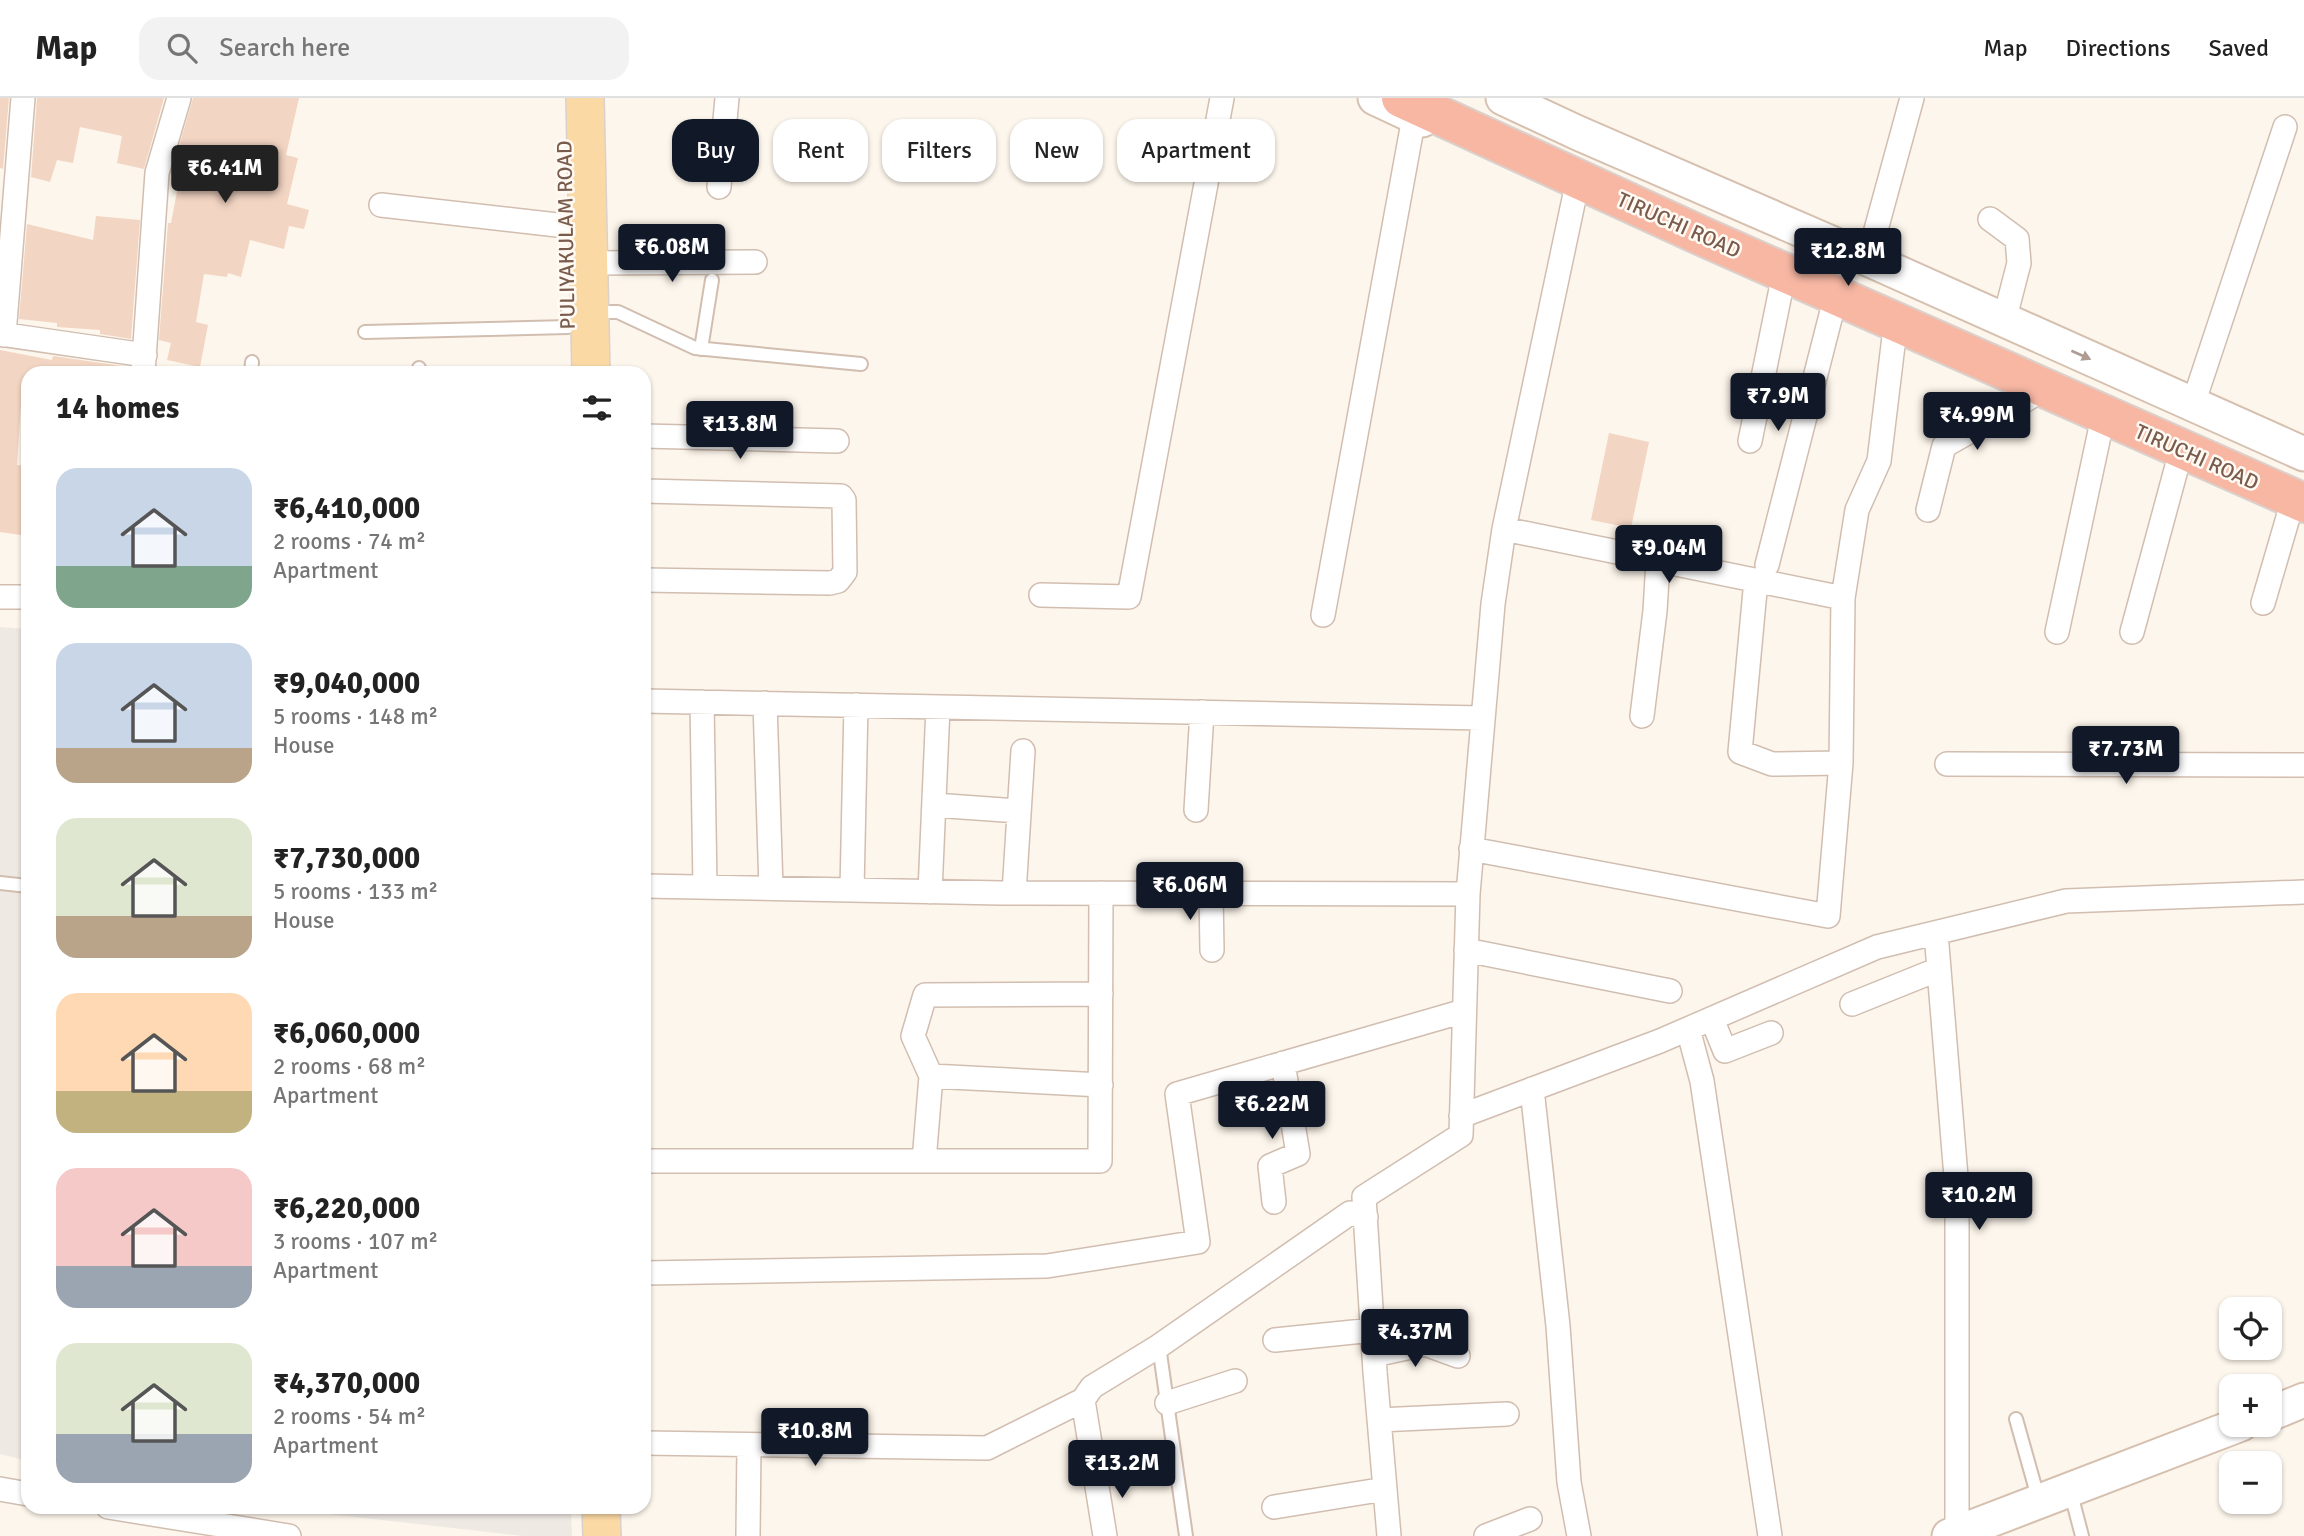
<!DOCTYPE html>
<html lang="en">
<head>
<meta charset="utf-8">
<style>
	body { margin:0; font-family:Signika,sans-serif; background:#f2f2f2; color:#222; height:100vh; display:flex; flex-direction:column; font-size:26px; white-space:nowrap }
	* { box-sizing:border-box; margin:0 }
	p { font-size:23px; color:#767676 }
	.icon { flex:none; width:38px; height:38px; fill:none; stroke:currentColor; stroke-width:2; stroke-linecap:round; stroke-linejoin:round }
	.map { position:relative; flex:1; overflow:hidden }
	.details { position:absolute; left:21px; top:268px; width:630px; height:1148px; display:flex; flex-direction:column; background:#fff; border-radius:21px; box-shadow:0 2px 5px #0004 }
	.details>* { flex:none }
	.top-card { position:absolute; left:672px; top:21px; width:665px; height:63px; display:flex; gap:14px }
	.tools { position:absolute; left:2219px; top:1199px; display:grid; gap:14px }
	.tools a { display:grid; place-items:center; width:63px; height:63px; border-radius:14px; background:#fff; box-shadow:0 2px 5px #0004; font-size:35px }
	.price { position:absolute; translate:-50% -60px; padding:0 16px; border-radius:7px; background:#111827; color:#fff; font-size:23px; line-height:46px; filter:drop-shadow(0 2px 4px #0008) }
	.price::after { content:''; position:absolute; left:50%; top:42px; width:21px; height:16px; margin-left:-10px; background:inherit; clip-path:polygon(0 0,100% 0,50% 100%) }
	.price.selected { background:#222; color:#fff }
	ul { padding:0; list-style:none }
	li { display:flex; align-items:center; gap:21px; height:175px; padding:0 35px }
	li span { display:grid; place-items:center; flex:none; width:196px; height:140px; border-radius:21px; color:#555 }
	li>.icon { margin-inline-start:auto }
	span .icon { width:84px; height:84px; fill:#fffc; stroke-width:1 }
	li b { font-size:30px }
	h2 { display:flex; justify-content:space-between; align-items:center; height:84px; padding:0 35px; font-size:30px }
	.tag { padding:0 24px; border-radius:21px; background:#fff; box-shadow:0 2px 5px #0004; font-size:24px; line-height:63px }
	.tag.selected { background:#111827; color:#fff }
	header { display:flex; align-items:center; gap:42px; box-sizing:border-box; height:98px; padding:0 35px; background:#fff; border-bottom:2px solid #e0e0e0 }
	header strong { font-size:33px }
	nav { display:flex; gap:38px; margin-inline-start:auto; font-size:24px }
	.search { width:490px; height:63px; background:#f2f2f2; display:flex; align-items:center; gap:18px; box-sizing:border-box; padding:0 24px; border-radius:21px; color:#767676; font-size:26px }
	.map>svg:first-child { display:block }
	.industrial { fill:#efe9e4 }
	.building { fill:#f3d5c3 }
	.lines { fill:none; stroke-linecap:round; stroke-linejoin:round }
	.lane-casing { stroke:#d1beb0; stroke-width:16 }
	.street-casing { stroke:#d1beb0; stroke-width:26 }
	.secondary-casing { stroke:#d6c0b0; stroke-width:37 }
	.primary-casing { stroke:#dad1cd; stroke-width:40 }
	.highway-casing { stroke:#dad1cd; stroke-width:42 }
	.lane { stroke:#fff; stroke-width:12 }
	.street { stroke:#fff; stroke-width:23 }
	.secondary { stroke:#fff; stroke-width:33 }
	.primary { stroke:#fbd9a5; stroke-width:37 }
	.highway { stroke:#f7b7a3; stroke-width:38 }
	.oneway { fill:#af9d94 }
	.labels { text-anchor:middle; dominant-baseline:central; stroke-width:5; stroke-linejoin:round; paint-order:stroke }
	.street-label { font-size:21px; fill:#7a5c4d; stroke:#fffaf3 }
</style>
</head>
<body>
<header>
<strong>Map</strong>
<div class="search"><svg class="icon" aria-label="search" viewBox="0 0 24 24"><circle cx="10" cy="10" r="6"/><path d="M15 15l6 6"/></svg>Search here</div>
<nav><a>Map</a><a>Directions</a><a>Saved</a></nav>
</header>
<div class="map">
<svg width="2304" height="1438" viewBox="0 0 2304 1438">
	<rect width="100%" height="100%" fill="#fdf6ec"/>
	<path class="industrial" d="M0 529 28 531V1363L0 1356Z
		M267 1409H571L572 1438H523Z"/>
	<path class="building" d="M0 0H9L3 71 0 70Z
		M37 0H164L144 71 117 65 122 38 80 29 73 65 57 62 50 84 31 79Z
		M193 0H299L286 57 298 60 287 106 309 112 304 131 289 128 284 151 250 142 241 179 228 175 227 179 204 176 196 224 208 227 200 269 167 262 171 245 159 242 168 125H171L180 78 171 76Z
		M96 118 140 122 131 241 100 236V232L57 229V225L19 221 27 126 93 142Z
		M0 252 52 262 53 258 129 269V275H28V308L21 306 17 367 28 368V438L0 434Z
		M1609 335 1649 344 1631 430 1591 422Z"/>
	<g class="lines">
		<g class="lane-casing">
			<path id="lane" d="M568 214H618L695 250 861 266
				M365 234 568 229
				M701 251 712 182
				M251 275 252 264
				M419 275V270
				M0 785 28 788
				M1159 1248 1186 1438
				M2016 1321 2039 1403
				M2070 1392 2082 1438"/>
		</g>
		<g class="street-casing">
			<path id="street" d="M719 89 727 0
				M381 107 566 128
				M1990 121 2017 141 2019 165 2004 223
				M1868 161 1912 0
				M589 165 755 164
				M0 236 145 257
				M4 237 23 0
				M143 275 157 75 179 0
				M2193 306 2285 29
				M644 338 837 343
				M1750 343 1781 191
				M644 393 841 398 844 402 845 474 838 483 830 485 644 482
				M1928 412 1944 348 2029 300
				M1504 431 1843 500
				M1767 467 1832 213
				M1756 482 1740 654 1772 666 1841 665
				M1041 497 1129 499 1222 0
				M0 499H28
				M2263 505 2289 416
				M1323 517 1414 19
				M2057 534 2100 333
				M2132 534 2177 368
				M644 603 1482 620
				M702 604 705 789
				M765 605 771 790
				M1642 618 1655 513 1658 463
				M1947 666 2304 667
				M934 707 1019 713
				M1196 712 1202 614
				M1471 751 1828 818 1841 665 1843 500 1857 412 1879 363 1894 239
				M644 788 1002 795 1468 796
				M852 792 856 607
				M930 794 938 609
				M1014 795 1023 653
				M1211 796 1212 852
				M1936 835 1957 1091V1435
				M1466 852 1670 893
				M1852 906 1939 871
				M1712 921 1725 953 1771 935
				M1688 931 1702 983 1770 1438
				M931 978 1101 987
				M1532 991 1558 1228 1569 1384 1579 1438
				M1461 1018 1660 943 1877 849 2066 803 2304 794
				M644 1063H1100L1101 795
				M924 1063 931 978 913 938 925 897 1101 896
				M1274 1104 1270 1068 1298 1056 1283 965
				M644 1175 1047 1168 1198 1144 1177 996 1464 913
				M1275 1242 1373 1232
				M1374 1257 1425 1246 1458 1258
				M1083 1302 1105 1438
				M1167 1305 1235 1283
				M1379 1322 1507 1316
				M644 1345 987 1350 1083 1302 1092 1289 1159 1248 1350 1115 1366 1119
				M0 1391 28 1396
				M108 1409 289 1438
				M1274 1409 1385 1391
				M748 1438 749 1347
				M1389 1438 1375 1274 1364 1099 1461 1037 1468 796 1493 506 1504 431 1575 96
				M1486 1438 1530 1421"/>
		</g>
		<g class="secondary-casing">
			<path id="secondary" d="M1375 0 1422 22
				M1503 0 1578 35 1868 161 2304 356
				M2270 1316 2304 1302
				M1949 1438 2241 1326"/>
		</g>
		<g class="primary-casing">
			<path id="primary" d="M585 0 591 275
				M601 1409 602 1438"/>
		</g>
		<g class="highway-casing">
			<path id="highway" d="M1401 0 1704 139 2304 405"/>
		</g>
		<use href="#lane" class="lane"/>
		<use href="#street" class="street"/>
		<use href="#secondary" class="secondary"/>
		<use href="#primary" class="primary"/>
		<use href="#highway" class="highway"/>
	</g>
	<defs><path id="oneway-solid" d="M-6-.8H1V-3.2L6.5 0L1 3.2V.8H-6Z" transform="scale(1.75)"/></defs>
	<use class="oneway" href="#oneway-solid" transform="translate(2081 257) rotate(24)"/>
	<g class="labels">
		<g class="street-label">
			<text transform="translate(1679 127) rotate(24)">TIRUCHI ROAD</text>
			<text transform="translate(566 137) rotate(-91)">PULIYAKULAM ROAD</text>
			<text transform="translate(2197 359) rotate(24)">TIRUCHI ROAD</text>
		</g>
	</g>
</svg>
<div class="tools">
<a><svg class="icon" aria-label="locate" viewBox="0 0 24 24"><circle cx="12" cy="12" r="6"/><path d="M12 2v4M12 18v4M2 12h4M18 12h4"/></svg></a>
<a>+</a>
<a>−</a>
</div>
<b class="price selected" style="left:225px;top:107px">₹6.41M</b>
<b class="price" style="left:672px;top:186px">₹6.08M</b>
<b class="price" style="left:1848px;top:190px">₹12.8M</b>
<b class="price" style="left:1778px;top:335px">₹7.9M</b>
<b class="price" style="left:1977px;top:354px">₹4.99M</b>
<b class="price" style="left:740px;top:363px">₹13.8M</b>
<b class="price" style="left:1669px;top:487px">₹9.04M</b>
<b class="price" style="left:2126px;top:688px">₹7.73M</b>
<b class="price" style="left:1190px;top:824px">₹6.06M</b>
<b class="price" style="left:1272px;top:1043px">₹6.22M</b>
<b class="price" style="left:1979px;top:1134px">₹10.2M</b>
<b class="price" style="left:1415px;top:1271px">₹4.37M</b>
<b class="price" style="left:815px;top:1370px">₹10.8M</b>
<b class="price" style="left:1122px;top:1402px">₹13.2M</b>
<div class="top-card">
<a class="tag selected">Buy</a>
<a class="tag">Rent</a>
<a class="tag">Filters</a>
<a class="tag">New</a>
<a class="tag">Apartment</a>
</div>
<section class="details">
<h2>14 homes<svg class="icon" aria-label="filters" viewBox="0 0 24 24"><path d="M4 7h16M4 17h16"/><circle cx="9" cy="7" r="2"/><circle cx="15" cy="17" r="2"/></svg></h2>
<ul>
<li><span style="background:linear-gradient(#c9d6e8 70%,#7fa58c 0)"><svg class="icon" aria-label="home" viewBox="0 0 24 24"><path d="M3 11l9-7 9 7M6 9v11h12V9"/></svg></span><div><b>₹6,410,000</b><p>2 rooms · 74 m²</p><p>Apartment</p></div></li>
<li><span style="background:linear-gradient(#c9d6e8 75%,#b9a48a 0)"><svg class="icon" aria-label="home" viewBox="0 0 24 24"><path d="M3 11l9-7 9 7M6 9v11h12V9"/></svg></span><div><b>₹9,040,000</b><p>5 rooms · 148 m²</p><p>House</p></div></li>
<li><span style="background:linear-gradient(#dfe7d0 70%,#b9a48a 0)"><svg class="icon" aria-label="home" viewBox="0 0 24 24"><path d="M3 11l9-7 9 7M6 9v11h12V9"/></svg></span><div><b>₹7,730,000</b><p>5 rooms · 133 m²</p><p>House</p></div></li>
<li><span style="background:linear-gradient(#ffd9b3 70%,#c2b280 0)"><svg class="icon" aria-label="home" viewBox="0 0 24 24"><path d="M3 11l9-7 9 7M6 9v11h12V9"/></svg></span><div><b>₹6,060,000</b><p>2 rooms · 68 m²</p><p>Apartment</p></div></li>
<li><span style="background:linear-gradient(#f6c9c9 70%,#9aa5b1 0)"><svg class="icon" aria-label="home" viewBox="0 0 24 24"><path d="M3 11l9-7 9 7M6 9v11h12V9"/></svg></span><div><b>₹6,220,000</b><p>3 rooms · 107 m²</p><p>Apartment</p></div></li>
<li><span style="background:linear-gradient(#dfe7d0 65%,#9aa5b1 0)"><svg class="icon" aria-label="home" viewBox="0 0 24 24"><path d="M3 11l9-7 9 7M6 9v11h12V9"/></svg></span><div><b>₹4,370,000</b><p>2 rooms · 54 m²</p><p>Apartment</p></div></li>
</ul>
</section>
</div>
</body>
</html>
